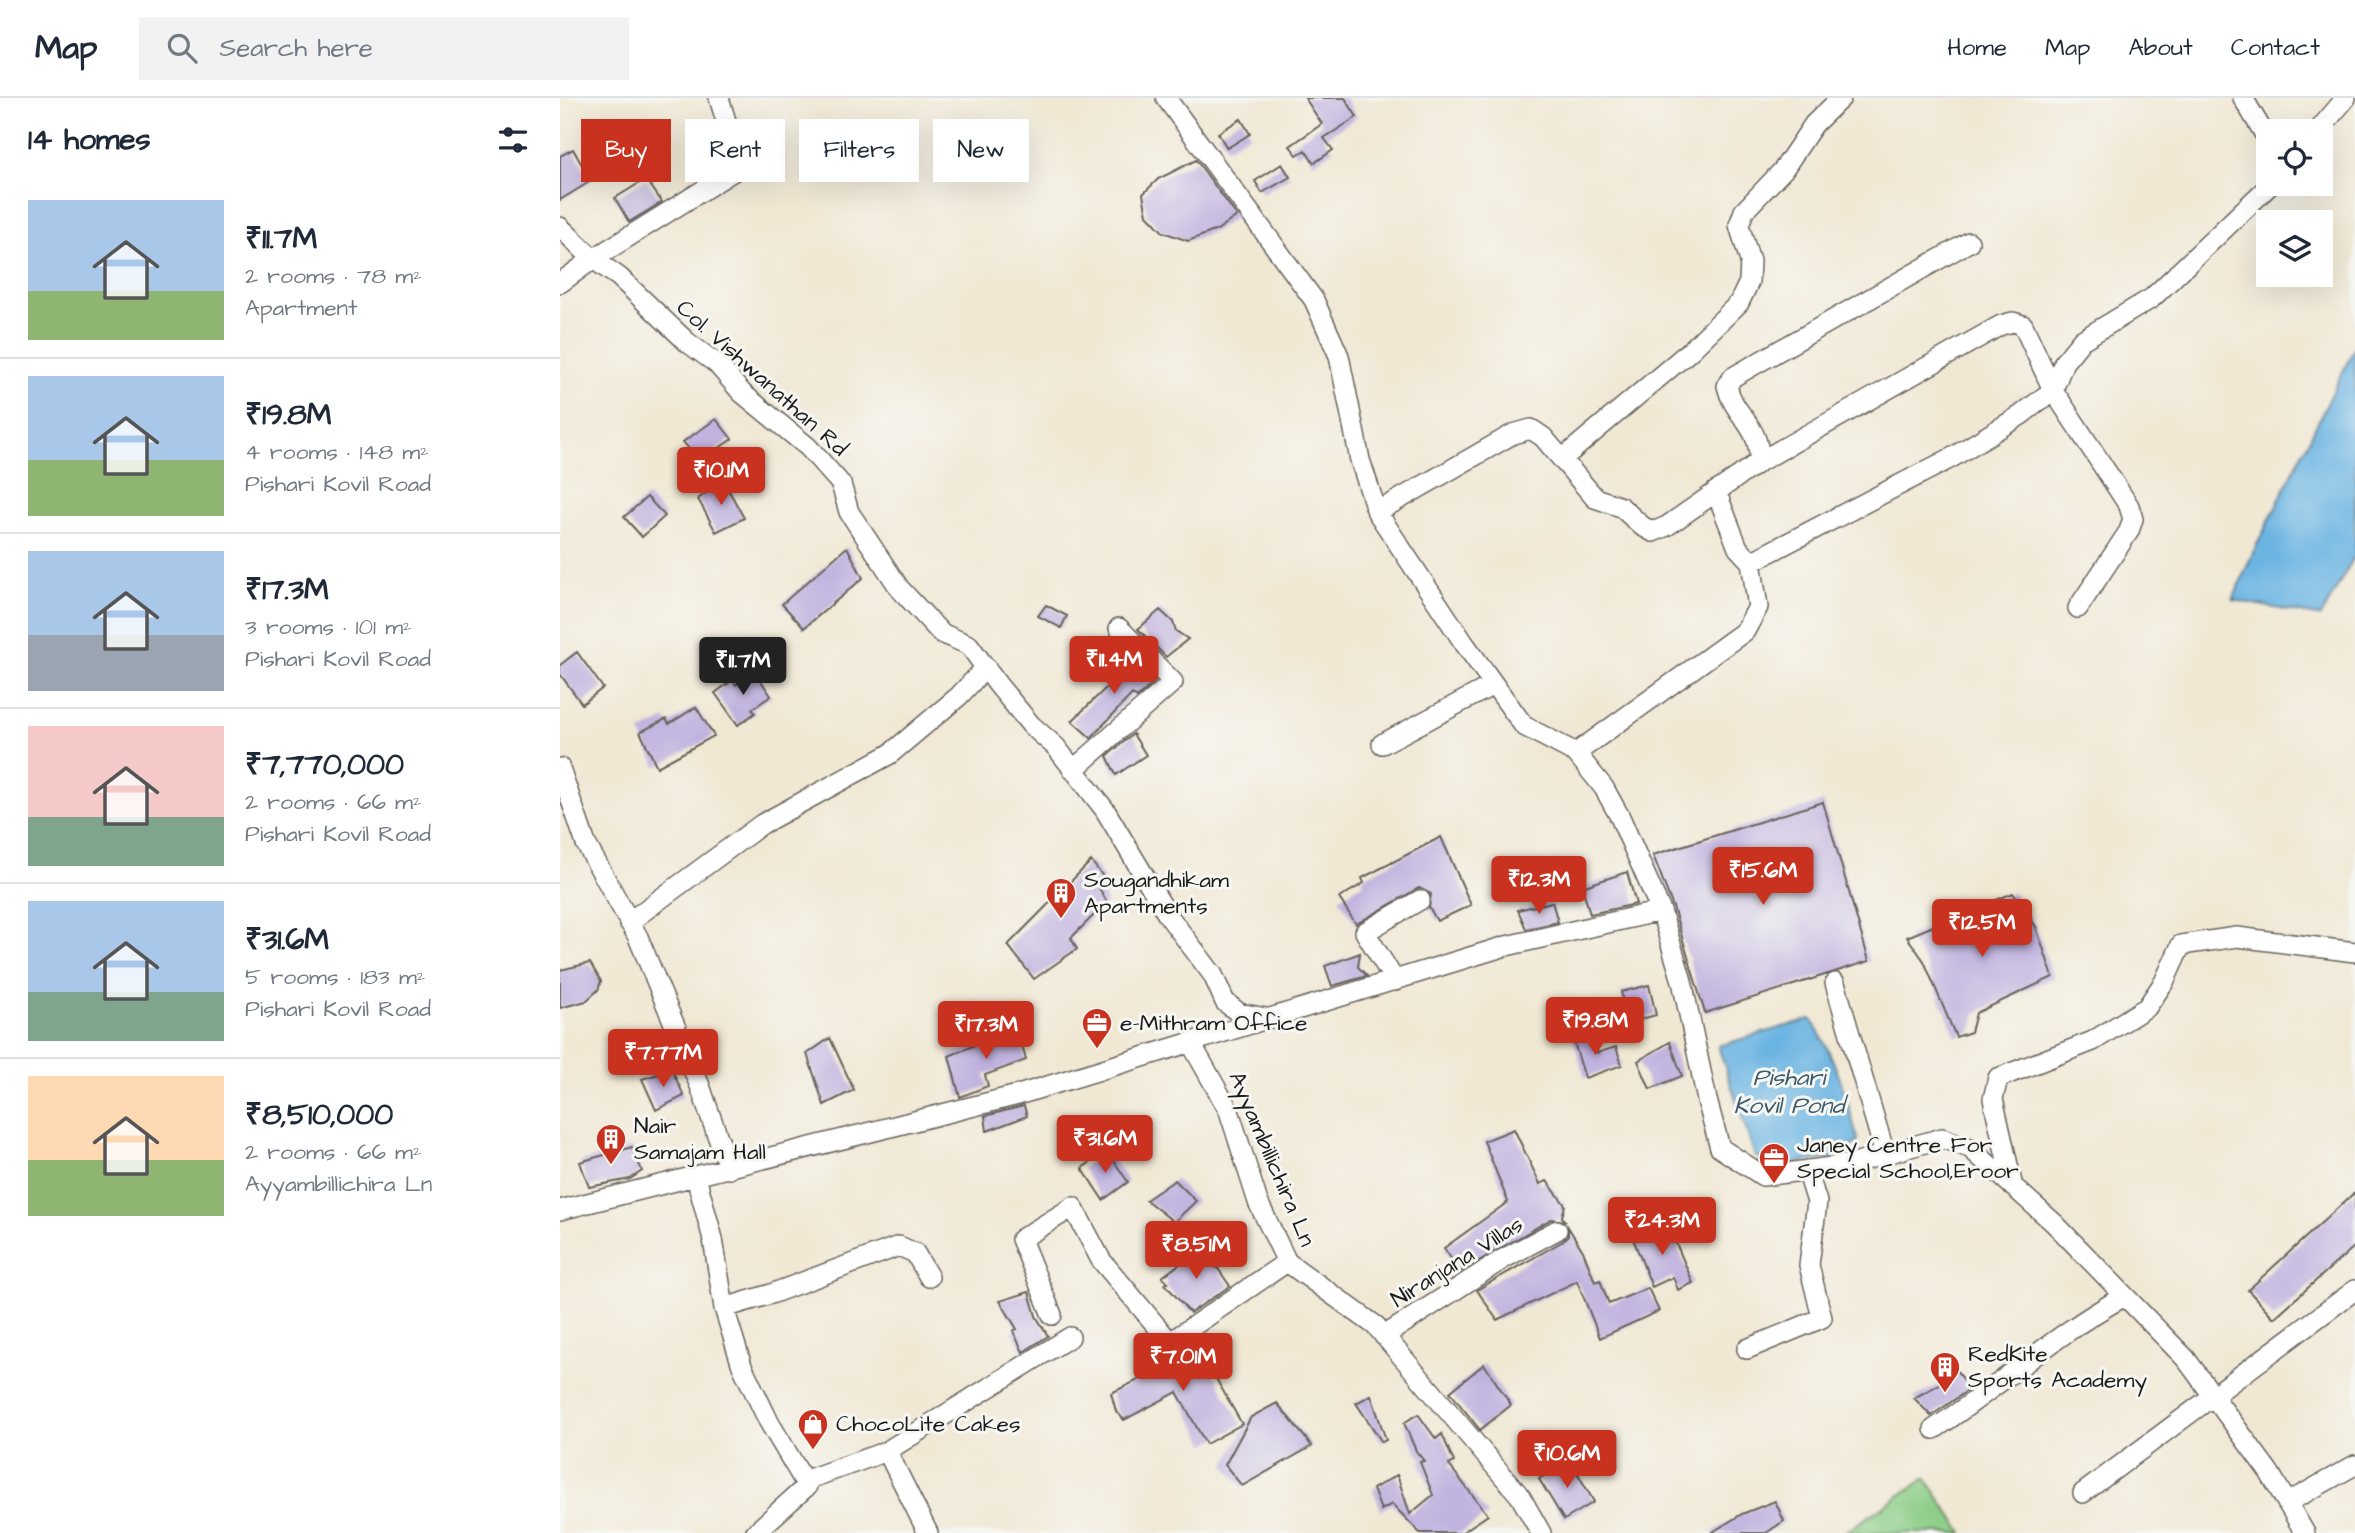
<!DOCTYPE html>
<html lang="en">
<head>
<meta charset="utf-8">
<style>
	body { margin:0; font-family:"Architects Daughter",sans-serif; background:#f2f2f3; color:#1f2937; height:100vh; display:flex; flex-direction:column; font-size:26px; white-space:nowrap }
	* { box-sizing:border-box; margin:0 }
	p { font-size:23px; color:#747a83 }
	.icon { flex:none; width:38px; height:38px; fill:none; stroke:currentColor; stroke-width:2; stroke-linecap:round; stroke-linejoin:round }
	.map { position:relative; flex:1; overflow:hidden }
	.sheet { display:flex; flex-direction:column; background:#fff; width:560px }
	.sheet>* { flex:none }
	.banner { position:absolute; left:21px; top:21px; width:665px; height:63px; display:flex; gap:14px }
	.controls { position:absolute; left:1696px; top:21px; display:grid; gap:14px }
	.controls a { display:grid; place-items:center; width:77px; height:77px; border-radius:0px; background:#fff; box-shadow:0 7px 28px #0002; font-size:35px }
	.price { position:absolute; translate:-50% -60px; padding:0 16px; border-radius:7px; background:#c8321e; color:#fff; font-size:23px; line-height:46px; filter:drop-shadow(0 2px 4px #0008) }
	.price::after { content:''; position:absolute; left:50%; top:42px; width:21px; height:16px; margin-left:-10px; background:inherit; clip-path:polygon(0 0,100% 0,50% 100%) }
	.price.current { background:#222; color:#fff }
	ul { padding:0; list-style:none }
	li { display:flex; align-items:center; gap:21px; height:175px; padding:0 28px }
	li+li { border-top:2px solid #e0e1e3 }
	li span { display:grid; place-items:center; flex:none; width:196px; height:140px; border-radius:0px; color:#555 }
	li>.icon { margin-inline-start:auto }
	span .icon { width:84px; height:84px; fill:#fffc; stroke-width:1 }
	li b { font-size:30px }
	h2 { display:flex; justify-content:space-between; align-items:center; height:84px; padding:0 28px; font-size:30px }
	.chip { padding:0 24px; border-radius:0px; background:#fff; box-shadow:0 7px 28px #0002; font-size:24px; line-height:63px }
	.chip.current { background:#c8321e; color:#fff }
	header { display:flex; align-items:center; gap:42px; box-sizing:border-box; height:98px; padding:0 35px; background:#fff; border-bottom:2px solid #e0e1e3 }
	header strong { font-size:33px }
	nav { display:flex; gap:38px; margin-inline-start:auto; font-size:24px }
	.search { width:490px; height:63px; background:#f2f2f3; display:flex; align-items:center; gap:18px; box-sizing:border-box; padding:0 24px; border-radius:0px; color:#747a83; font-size:26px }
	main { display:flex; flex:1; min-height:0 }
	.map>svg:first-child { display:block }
	.green { fill:#8ccd86; stroke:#547451; stroke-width:2 }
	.water { fill:#6ab4e2; stroke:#43687f; stroke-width:2 }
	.building { fill:#c1b3df }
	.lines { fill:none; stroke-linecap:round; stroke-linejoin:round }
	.minor-casing { stroke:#67635c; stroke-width:22 }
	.minor { stroke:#fff; stroke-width:19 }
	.labels { text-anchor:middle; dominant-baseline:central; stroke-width:6; stroke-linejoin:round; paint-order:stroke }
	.street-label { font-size:23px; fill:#1c1c1c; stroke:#f6f6f2 }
	.poi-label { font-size:23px; fill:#1c1c1c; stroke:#f6f6f2; text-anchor:start }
	.water-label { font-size:24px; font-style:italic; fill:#3b596b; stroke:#f6f6f2 }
</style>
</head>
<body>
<header>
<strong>Map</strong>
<div class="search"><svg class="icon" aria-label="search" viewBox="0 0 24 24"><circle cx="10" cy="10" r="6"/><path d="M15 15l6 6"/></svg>Search here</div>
<nav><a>Home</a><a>Map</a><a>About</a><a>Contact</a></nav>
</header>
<main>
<section class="sheet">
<h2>14 homes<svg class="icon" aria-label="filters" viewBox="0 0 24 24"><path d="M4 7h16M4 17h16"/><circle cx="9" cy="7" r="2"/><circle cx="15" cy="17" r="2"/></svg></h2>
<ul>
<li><span style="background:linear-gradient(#a9c7e8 65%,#8fb573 0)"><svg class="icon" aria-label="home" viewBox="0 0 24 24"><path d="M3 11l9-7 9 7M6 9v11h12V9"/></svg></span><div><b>₹11.7M</b><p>2 rooms · 78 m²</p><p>Apartment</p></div></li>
<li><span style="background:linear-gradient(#a9c7e8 60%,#8fb573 0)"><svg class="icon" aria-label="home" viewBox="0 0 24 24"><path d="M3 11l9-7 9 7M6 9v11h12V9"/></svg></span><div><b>₹19.8M</b><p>4 rooms · 148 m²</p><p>Pishari Kovil Road</p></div></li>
<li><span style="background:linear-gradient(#a9c7e8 60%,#9aa5b1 0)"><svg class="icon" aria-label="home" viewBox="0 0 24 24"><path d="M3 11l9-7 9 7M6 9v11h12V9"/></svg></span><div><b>₹17.3M</b><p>3 rooms · 101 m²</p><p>Pishari Kovil Road</p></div></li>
<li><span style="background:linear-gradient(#f6c9c9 65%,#7fa58c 0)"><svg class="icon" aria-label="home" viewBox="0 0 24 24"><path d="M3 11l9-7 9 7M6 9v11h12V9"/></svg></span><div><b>₹7,770,000</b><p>2 rooms · 66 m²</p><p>Pishari Kovil Road</p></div></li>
<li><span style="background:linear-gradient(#a9c7e8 65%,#7fa58c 0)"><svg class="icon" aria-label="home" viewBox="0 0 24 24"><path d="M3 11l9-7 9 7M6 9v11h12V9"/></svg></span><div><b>₹31.6M</b><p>5 rooms · 183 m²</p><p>Pishari Kovil Road</p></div></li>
<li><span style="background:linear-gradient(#ffd9b3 60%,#8fb573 0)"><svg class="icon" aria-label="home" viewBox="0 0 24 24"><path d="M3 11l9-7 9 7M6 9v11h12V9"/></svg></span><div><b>₹8,510,000</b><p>2 rooms · 66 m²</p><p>Ayyambillichira Ln</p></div></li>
</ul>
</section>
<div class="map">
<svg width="1795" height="1435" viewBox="0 0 1795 1435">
	<rect width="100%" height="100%" fill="#f6f6f2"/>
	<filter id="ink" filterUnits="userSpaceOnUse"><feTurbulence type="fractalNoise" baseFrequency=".0143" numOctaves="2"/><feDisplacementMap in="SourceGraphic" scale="14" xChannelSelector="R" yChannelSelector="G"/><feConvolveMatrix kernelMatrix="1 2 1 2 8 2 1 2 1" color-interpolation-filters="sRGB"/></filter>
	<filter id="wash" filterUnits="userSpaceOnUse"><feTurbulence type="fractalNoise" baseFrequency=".00686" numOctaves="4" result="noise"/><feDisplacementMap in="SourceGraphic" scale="28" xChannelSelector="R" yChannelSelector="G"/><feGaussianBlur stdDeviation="1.57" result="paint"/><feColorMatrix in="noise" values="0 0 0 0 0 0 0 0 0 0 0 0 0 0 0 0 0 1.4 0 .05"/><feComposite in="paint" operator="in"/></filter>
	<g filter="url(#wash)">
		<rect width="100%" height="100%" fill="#f1e8d4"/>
		<path class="green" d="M1366 1380 1403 1435H1284Z"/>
		<path class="water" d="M1795 249V457L1761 519 1673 502 1690 461Z
			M1251 921C1276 960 1287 1000 1298 1043L1280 1059 1214 1068 1195 1058 1158 948Z"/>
		<g id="blocks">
			<path class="building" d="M745 0H785L797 19 764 40 773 52 754 65 745 52 737 57 730 48 762 26Z
				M681 21 690 36 667 50 658 35Z
				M13 51 31 83 0 102V58Z
				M636 62 677 118 657 132 628 143 603 134 587 117 583 96 598 81Z
				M722 66 730 79 702 95 695 83Z
				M86 81 102 104 69 124 55 100Z
				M156 321 172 341 140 363 123 344Z
				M163 382 184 420 156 434 138 401Z
				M87 399 105 418 82 439 64 419Z
				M287 449 303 480 244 530 222 506Z
				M486 507 507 518 501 530 478 518Z
				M600 512 613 524 616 533 628 541 606 559 578 531Z
				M17 554 43 590 22 606 0 576V567Z
				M569 557 595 583 577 600 572 596 531 640 512 623 552 584 550 583Z
				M196 575 211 598 192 611 195 615 178 627 155 595 173 582 176 587Z
				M136 609 154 638 97 669 80 634 106 621 109 626Z
				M573 636 586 657 556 677 547 658Z
				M1263 704 1309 863 1145 915 1113 809 1093 757Z
				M881 739 911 807 877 823 869 809 871 796 859 790 796 826 779 800 804 785 802 780Z
				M531 763 545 781 538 788 547 804 511 840 517 851 474 881 448 847Z
				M1067 774 1076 806 1030 816 1022 789Z
				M1453 795 1476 829 1493 879 1416 915 1411 934 1396 939 1364 863 1347 839Z
				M992 804 998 824 966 831 958 812Z
				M800 855 798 869 807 878 772 888 765 868Z
				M30 865 41 883 38 892 26 903 0 910V872Z
				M1089 887 1096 917 1067 925 1061 894Z
				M457 929 466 962 425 977 428 988 400 999 389 958Z
				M1032 935 1037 955 1056 949 1062 967 1025 980 1013 941Z
				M270 940 294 992 264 1007 247 956Z
				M1110 944 1122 978 1090 991 1078 963Z
				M112 972 124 998 96 1012 82 981Z
				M464 1008 467 1018 427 1033 425 1018Z
				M954 1031 980 1086 987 1083 1005 1107 1002 1119 1005 1123 991 1121 900 1174 884 1150 948 1104 924 1043Z
				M72 1049 82 1073 70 1081 29 1089 20 1064Z
				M547 1053 568 1084 543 1102 522 1070Z
				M615 1082 636 1103 614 1124 586 1102Z
				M1795 1094V1148L1714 1220 1688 1192Z
				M1107 1124 1133 1185 1118 1192 1113 1179 1092 1189 1072 1138Z
				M1008 1129 1023 1153 1035 1184 1040 1182 1049 1206 1088 1190 1099 1213 1040 1240 1017 1183 937 1222 917 1192 1003 1143 1008 1138Z
				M643 1149 670 1188 630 1215 605 1186 608 1185 602 1179Z
				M469 1194 476 1218 488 1238 463 1254 453 1233 457 1231 440 1203Z
				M634 1242 682 1326 646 1346 617 1294 564 1322 556 1313 551 1295 612 1266 609 1256Z
				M924 1266 951 1307 920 1332 890 1294Z
				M1394 1270 1411 1290 1371 1318 1354 1300 1378 1287Z
				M811 1297 826 1342 822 1344 796 1305Z
				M717 1305 752 1348 682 1388 665 1367 691 1319Z
				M858 1316 876 1341 882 1336 894 1364 889 1367 928 1417 901 1435H860L832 1406 821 1412 813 1391 837 1377 850 1416 873 1397 860 1364 864 1363 856 1353 844 1325Z
				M1010 1362 1034 1404 1004 1422 979 1381Z
				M1215 1403 1224 1423 1206 1435H1151L1182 1416Z"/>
		</g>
	</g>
	<g filter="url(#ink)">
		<use href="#blocks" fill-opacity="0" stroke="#67635c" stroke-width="2"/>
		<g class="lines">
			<g class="minor-casing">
				<path id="minor" d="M606 0 754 202 779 258 800 362 817 414 904 545 964 628 1016 655 1044 690 1060 719 1101 813 1122 883 1147 1002 1160 1050 1203 1078 1287 1067 1382 1040 1410 1050 1494 1125 1626 1261 1709 1374 1745 1435
					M1683 0 1708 42
					M1758 33 1786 0
					M0 129 33 161 59 179 127 244 157 266 182 295 248 349 281 386 289 414 340 491 381 535 409 547 438 587 471 627 496 649 545 712 607 816 653 877 665 904 679 915 706 920
					M0 185 33 161 180 69 159 0
					M1002 361 1130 253 1179 205 1189 184 1190 163 1179 127 1184 113 1223 72 1254 26 1281 0
					M1199 364C1201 327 1174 319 1167 288L1173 279 1409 144
					M1156 393 1178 450 1191 464
					M817 414 953 336 971 331 983 339 1035 400 1061 409 1082 428 1093 434 1107 428 1199 364 1441 227 1453 224 1463 227 1493 292 1569 408 1573 421 1569 433 1518 510
					M822 646 933 587
					M1016 655 1185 533 1198 509 1191 464 1393 359 1461 317 1493 292 1504 264 1522 242 1592 200 1711 86
					M0 670 26 746 78 839 140 988 169 1071
					M513 672 613 584 559 530
					M69 824 202 726 330 656 399 598 426 569
					M835 883 805 834 860 802
					M1275 885 1325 1056
					M631 945 669 1013 698 1104 727 1164 816 1228 960 1398 981 1435
					M136 1079 153 1141 164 1210 182 1268 209 1324 247 1388 195 1435
					M1453 1089 1433 1001 1438 980 1533 943 1587 909 1604 884 1621 847 1677 839 1795 854
					M0 1112 458 997 946 848 1101 813
					M164 1210 211 1196 339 1148 355 1155 369 1179
					M492 1217 461 1141 513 1109 541 1162 610 1244 727 1164
					M824 1238 943 1161 997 1132
					M1187 1251 1262 1220 1249 1167 1257 1104 1247 1072
					M1374 1331C1439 1289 1496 1235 1565 1198
					M327 1353 510 1239
					M246 1382 327 1353 368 1435
					M1523 1395 1795 1192
					M1727 1405 1795 1367"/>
			</g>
			<use href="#minor" class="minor"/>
		</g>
	</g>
	<defs>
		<g id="building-pin" transform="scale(1.575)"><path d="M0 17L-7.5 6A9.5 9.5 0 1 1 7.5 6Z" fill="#c8321e" stroke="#f6f6f2"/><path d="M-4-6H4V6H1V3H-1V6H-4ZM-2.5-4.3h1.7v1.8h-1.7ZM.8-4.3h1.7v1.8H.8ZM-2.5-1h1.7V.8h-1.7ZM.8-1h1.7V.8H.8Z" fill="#fff"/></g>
		<g id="office-pin" transform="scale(1.575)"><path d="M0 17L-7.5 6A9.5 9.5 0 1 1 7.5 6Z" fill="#c8321e" stroke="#f6f6f2"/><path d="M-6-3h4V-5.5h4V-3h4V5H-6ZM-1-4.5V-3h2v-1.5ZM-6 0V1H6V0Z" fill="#fff"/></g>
		<g id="shop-pin" transform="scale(1.575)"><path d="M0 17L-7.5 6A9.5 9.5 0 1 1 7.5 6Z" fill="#c8321e" stroke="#f6f6f2"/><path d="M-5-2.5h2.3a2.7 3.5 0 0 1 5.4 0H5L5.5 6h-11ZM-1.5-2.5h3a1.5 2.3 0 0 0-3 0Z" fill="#fff"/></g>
	</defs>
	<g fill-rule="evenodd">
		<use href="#building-pin" x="501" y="795"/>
		<use href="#office-pin" x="537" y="925"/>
		<use href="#building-pin" x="51" y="1041"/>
		<use href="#office-pin" x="1214" y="1060"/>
		<use href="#building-pin" x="1385" y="1269"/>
		<use href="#shop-pin" x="253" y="1326"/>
	</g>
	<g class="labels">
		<g class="street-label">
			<text transform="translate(202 280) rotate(42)">Col. Vishwanathan Rd</text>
			<text transform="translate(712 1061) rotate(67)">Ayyambillichira Ln</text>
			<text transform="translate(897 1164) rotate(-32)">Niranjana Villas</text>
		</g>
		<g class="poi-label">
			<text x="524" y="782">Sougandhikam<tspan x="524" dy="26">Apartments</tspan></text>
			<text x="560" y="925">e-Mithram Office</text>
			<text x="74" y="1028">Nair<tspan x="74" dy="26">Samajam Hall</tspan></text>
			<text x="1237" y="1047">Janey Centre For<tspan x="1237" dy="26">Special School,Eroor</tspan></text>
			<text x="1408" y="1256">RedKite<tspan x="1408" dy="26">Sports Academy</tspan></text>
			<text x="276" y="1326">ChocoLite Cakes</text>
		</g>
		<g class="water-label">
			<text x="1229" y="980">Pishari<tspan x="1229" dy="28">Kovil Pond</tspan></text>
		</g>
	</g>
</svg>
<div class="controls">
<a><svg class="icon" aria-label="locate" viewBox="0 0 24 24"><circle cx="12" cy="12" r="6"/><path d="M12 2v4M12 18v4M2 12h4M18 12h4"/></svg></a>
<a><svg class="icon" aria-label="layers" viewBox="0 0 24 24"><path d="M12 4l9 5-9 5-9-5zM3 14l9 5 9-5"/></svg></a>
</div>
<b class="price" style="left:161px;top:409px">₹10.1M</b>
<b class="price" style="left:554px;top:598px">₹11.4M</b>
<b class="price current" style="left:183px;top:599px">₹11.7M</b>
<b class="price" style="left:1203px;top:809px">₹15.6M</b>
<b class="price" style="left:979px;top:818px">₹12.3M</b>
<b class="price" style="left:1422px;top:861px">₹12.5M</b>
<b class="price" style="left:1035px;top:959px">₹19.8M</b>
<b class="price" style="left:426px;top:963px">₹17.3M</b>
<b class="price" style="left:103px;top:991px">₹7.77M</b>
<b class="price" style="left:545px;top:1077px">₹31.6M</b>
<b class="price" style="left:1102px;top:1159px">₹24.3M</b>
<b class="price" style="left:636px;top:1183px">₹8.51M</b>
<b class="price" style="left:623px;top:1295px">₹7.01M</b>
<b class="price" style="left:1007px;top:1392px">₹10.6M</b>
<div class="banner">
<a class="chip current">Buy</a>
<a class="chip">Rent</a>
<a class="chip">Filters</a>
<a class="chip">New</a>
</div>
</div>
</main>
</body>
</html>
